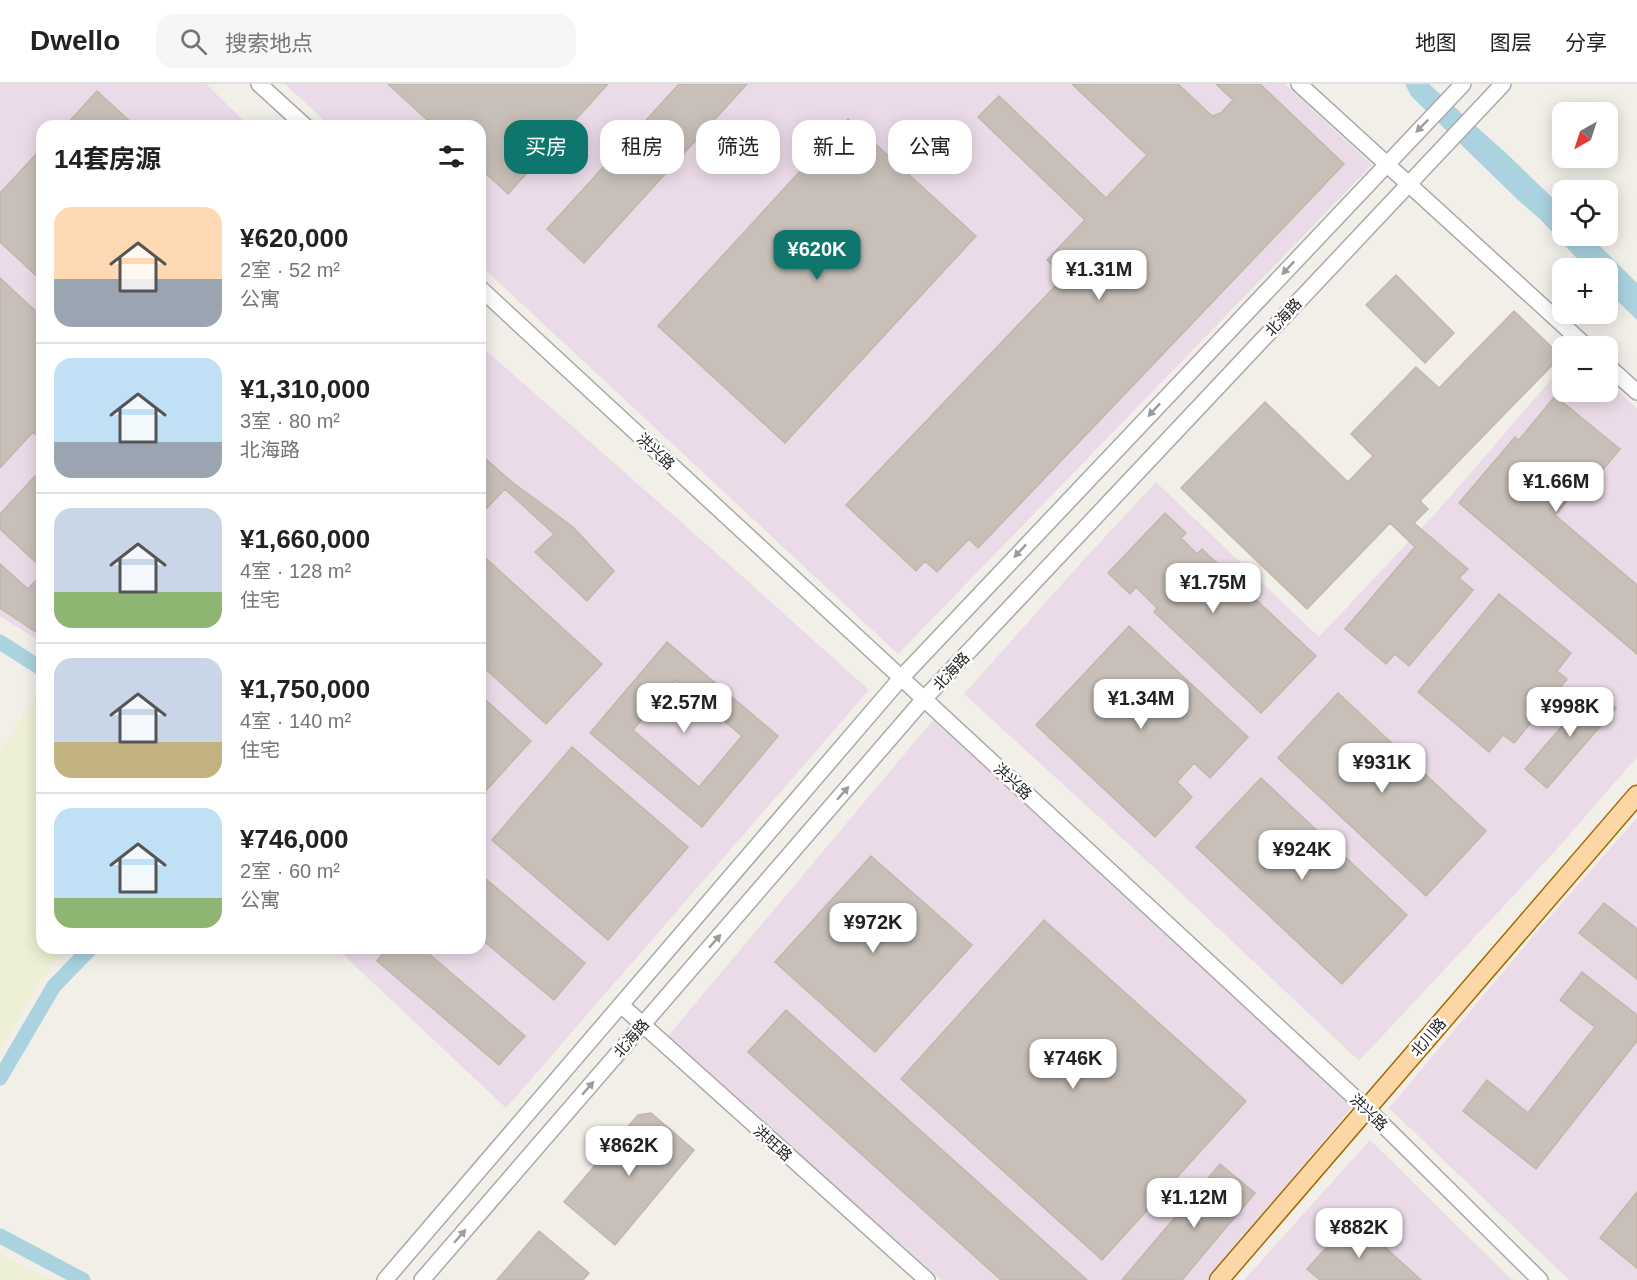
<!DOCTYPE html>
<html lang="zh">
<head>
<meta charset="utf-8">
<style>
	body { margin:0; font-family:Helvetica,"Noto Sans SC",sans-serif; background:#f6f6f6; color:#222; height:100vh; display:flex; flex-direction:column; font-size:22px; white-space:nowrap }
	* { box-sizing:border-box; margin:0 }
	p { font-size:20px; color:#767676 }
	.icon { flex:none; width:33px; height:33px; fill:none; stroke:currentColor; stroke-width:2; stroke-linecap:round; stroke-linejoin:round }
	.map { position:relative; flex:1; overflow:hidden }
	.drawer { position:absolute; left:36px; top:36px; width:450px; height:834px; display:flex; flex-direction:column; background:#fff; border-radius:18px; box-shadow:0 3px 15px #0003 }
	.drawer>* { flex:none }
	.banner { position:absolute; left:504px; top:36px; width:570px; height:54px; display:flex; gap:12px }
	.needle { width:39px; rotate:219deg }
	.tools { position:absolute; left:1552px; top:18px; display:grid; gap:12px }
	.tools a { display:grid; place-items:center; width:66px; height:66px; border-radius:12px; background:#fff; box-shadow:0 3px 15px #0003; font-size:30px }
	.price { position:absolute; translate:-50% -51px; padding:0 14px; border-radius:12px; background:#fff; color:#222; font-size:20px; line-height:39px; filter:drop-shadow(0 2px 3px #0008) }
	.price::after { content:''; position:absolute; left:50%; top:36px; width:18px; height:14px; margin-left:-9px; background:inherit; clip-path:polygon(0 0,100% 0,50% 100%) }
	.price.selected { background:#0f766e; color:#fff }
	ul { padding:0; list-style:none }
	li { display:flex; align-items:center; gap:18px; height:150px; padding:0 18px }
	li+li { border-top:2px solid #e0e0e0 }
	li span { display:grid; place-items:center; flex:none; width:168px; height:120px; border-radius:18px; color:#555 }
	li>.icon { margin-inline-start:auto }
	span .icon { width:72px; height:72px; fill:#fffc; stroke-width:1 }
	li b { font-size:26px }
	h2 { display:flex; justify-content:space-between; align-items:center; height:72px; padding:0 18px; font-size:26px }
	.chip { padding:0 21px; border-radius:18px; background:#fff; box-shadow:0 3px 15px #0003; font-size:21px; line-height:54px }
	.chip.selected { background:#0f766e; color:#fff }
	header { display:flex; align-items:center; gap:36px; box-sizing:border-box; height:84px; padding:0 30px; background:#fff; border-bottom:2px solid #e0e0e0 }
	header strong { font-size:28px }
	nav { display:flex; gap:33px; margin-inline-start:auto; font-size:21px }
	.search { width:420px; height:54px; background:#f6f6f6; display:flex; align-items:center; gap:15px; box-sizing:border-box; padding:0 21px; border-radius:18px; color:#767676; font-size:22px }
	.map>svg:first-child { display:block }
	.industrial { fill:#ebdbe8 }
	.farmland { fill:#eef0d5 }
	.water { fill:#aad3df }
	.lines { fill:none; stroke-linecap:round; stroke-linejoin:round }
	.canal { stroke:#aad3df; stroke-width:15 }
	.building { fill:#c7bfb8; stroke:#c4b6ab; stroke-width:1.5; fill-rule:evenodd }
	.minor-casing { stroke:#a9a9a9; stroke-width:18 }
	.major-casing { stroke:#a06b00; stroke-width:21 }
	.minor { stroke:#fff; stroke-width:15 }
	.major { stroke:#fcd6a4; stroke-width:18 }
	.oneway { fill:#9c9c9c }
	.labels { text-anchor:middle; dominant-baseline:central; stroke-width:5; stroke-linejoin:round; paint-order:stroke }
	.street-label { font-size:15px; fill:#222; stroke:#fff }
</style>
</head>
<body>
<header>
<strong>Dwello</strong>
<div class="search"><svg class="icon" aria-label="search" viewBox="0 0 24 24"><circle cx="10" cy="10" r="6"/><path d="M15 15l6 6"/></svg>搜索地点</div>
<nav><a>地图</a><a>图层</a><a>分享</a></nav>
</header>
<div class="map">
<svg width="1637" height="1196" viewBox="0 0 1637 1196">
	<rect width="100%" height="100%" fill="#f2efe9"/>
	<path class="industrial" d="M0 0H206L249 42H42V559L0 532Z
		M285 0H1285L1372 81 898 570 480 181V42H330Z
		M480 261 722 474 869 606 506 1024 336 864H480Z
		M1563 282V308H1608V297L1637 325V673L1557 765 1359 977 1147 777 964 610 1078 482 1156 398 1319 553 1441 423Z
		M933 636 1353 1022 1207 1196H941L668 952Z
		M1637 734V1196H1569L1389 1024 1540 844Z
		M1370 1056 1512 1196H1244Z"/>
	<path class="farmland" d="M38 609 42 611V864H65L35 906 0 967V668Z
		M0 1169 2 1171 49 1196H0Z"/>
	<path class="water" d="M1405 0H1429L1507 70 1563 124V152H1590L1637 199V236L1608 208V184H1586L1541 136 1518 116 1411 12Z"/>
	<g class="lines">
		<path class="canal" d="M0 558 42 585
			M0 994 54 902 91 864
			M0 1152 83 1196"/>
	</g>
	<path class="building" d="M388 0H608L508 110 480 84V42H434Z
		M679 0H747L584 179 547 145Z
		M1072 0H1178L1212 32 1221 29 1233 16 1216 0H1260L1344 80 978 464 969 455 937 488 925 477 916 487 846 421 1064 193 1047 176 1085 136 978 33 999 12 1106 114 1147 71Z
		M97 7 135 42H65Z
		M848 35 976 152 785 359 658 242Z
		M42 64V197L0 158V109Z
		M1396 191 1454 249 1425 279 1366 221Z
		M0 194 42 233V356L33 348 0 384Z
		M1514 227 1561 272 1420 417 1428 425 1414 439 1468 485 1459 494 1473 506 1409 582 1395 570 1386 580 1345 545 1415 463 1390 439 1307 525 1181 404 1265 318 1348 398 1373 372 1351 350 1416 283 1439 304Z
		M1555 312 1620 365 1596 394 1591 389 1555 431 1637 501V570L1459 419 1515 353 1519 356Z
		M480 370 512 398 573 443 614 487 587 517 535 468 554 450 505 405 487 424 480 418Z
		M35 392 42 399V484L0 445V430Z
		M1165 429 1186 449 1181 454 1197 470 1202 465 1316 572 1261 629 1154 528 1157 524 1136 503 1130 510 1108 489Z
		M480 469 602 580 546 640 480 580Z
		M0 480 28 505 42 490V552L0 524Z
		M1499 510 1571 569 1557 587 1567 595 1514 659 1503 651 1489 668 1418 608Z
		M1129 542 1248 653 1210 694 1194 679 1177 698 1192 713 1155 753 1036 641Z
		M667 558 778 652 702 743 590 649ZM675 596 742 652 699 703 633 646Z
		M1594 605 1616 624 1547 704 1525 685Z
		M1338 609 1486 747 1426 812 1278 674Z
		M480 611 531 657 480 713Z
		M572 663 688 763 608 856 492 756Z
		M1261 694 1407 831 1342 900 1196 763Z
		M871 772 972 861 875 968 775 878Z
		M480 790 585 879 554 916 480 854Z
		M1604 819 1637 845V895L1579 849Z
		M1044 836 1246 1017 1102 1176 901 995Z
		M387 864H422L525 952 499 981 377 877Z
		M1582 888 1637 931V957L1536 1085 1463 1027 1487 996 1528 1029 1595 943 1560 916Z
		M786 926 1087 1196H1001L748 968Z
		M651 1029 694 1066 615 1161 564 1118 638 1031Z
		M1220 1080 1255 1109 1182 1196H1122Z
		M1637 1108V1184L1600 1154Z
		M1353 1134 1421 1196H1320L1307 1185Z
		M539 1147 589 1189 583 1196H497Z"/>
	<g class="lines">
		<g class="minor-casing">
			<path id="minor" d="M259 0 305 42
				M1299 0 1586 262
				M480 204 1366 1024 1540 1196
				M1608 282 1637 308
				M621 921 927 1196
				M385 1196 901 594 1463 0
				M422 1196 924 615 1503 0"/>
		</g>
		<g class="major-casing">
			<path id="major" d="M1219 1196 1637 711"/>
		</g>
		<use href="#minor" class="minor"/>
		<use href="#major" class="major"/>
	</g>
	<defs><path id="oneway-solid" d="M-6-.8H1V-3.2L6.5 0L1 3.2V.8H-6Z" transform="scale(1.5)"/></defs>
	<g class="oneway">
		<use href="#oneway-solid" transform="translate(1422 42) rotate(134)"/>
		<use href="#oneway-solid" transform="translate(1288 184) rotate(133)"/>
		<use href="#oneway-solid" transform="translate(1154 326) rotate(133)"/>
		<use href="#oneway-solid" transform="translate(1020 467) rotate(133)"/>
		<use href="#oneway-solid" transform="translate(843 709) rotate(-49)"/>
		<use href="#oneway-solid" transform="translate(715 857) rotate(-49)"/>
		<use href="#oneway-solid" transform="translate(588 1004) rotate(-49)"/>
		<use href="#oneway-solid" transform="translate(460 1152) rotate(-49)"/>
	</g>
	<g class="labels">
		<g class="street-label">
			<text transform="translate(1283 233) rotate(-47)">北海路</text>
			<text transform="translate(656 367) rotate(43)">洪兴路</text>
			<text transform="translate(951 587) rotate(-47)">北海路</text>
			<text transform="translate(1013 697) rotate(43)">洪兴路</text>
			<text transform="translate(1428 953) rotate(-49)">北川路</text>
			<text transform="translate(631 954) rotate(-49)">北海路</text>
			<text transform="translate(1369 1028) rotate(44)">洪兴路</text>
			<text transform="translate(773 1059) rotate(42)">洪旺路</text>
		</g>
	</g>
</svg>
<div class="tools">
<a><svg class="needle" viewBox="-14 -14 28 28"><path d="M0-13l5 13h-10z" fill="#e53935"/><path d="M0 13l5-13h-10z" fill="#767676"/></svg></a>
<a><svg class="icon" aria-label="locate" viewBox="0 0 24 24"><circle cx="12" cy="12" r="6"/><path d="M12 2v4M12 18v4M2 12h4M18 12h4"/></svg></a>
<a>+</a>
<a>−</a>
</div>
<b class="price selected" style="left:817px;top:197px">¥620K</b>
<b class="price" style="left:1099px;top:217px">¥1.31M</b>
<b class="price" style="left:1556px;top:429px">¥1.66M</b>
<b class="price" style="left:1213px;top:530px">¥1.75M</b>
<b class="price" style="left:1141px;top:646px">¥1.34M</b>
<b class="price" style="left:684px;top:650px">¥2.57M</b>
<b class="price" style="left:1570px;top:654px">¥998K</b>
<b class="price" style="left:1382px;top:710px">¥931K</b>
<b class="price" style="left:1302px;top:797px">¥924K</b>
<b class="price" style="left:873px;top:870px">¥972K</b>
<b class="price" style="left:1073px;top:1006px">¥746K</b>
<b class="price" style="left:629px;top:1093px">¥862K</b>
<b class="price" style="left:1194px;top:1145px">¥1.12M</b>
<b class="price" style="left:1359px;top:1175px">¥882K</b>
<div class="banner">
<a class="chip selected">买房</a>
<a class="chip">租房</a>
<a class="chip">筛选</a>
<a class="chip">新上</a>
<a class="chip">公寓</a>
</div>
<section class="drawer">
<h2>14套房源<svg class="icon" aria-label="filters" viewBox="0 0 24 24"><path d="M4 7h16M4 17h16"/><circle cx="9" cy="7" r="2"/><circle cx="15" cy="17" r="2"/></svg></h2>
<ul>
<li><span style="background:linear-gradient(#ffd9b3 60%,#9aa5b1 0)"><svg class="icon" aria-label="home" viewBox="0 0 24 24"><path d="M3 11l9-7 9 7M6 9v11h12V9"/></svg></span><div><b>¥620,000</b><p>2室 · 52 m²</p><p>公寓</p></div></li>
<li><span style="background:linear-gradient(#bfe0f5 70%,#9aa5b1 0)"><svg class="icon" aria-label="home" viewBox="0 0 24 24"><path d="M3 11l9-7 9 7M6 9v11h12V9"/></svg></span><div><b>¥1,310,000</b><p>3室 · 80 m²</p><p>北海路</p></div></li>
<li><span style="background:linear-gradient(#c9d6e8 70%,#8fb573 0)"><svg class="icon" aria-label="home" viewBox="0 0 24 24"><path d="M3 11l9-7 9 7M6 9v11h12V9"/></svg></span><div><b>¥1,660,000</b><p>4室 · 128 m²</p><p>住宅</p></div></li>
<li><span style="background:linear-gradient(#c9d6e8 70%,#c2b280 0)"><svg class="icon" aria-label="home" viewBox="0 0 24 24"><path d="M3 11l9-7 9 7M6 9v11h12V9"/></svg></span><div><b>¥1,750,000</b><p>4室 · 140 m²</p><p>住宅</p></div></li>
<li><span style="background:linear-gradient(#bfe0f5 75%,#8fb573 0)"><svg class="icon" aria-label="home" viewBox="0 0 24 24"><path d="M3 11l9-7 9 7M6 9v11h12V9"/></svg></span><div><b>¥746,000</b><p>2室 · 60 m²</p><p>公寓</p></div></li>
</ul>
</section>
</div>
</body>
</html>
